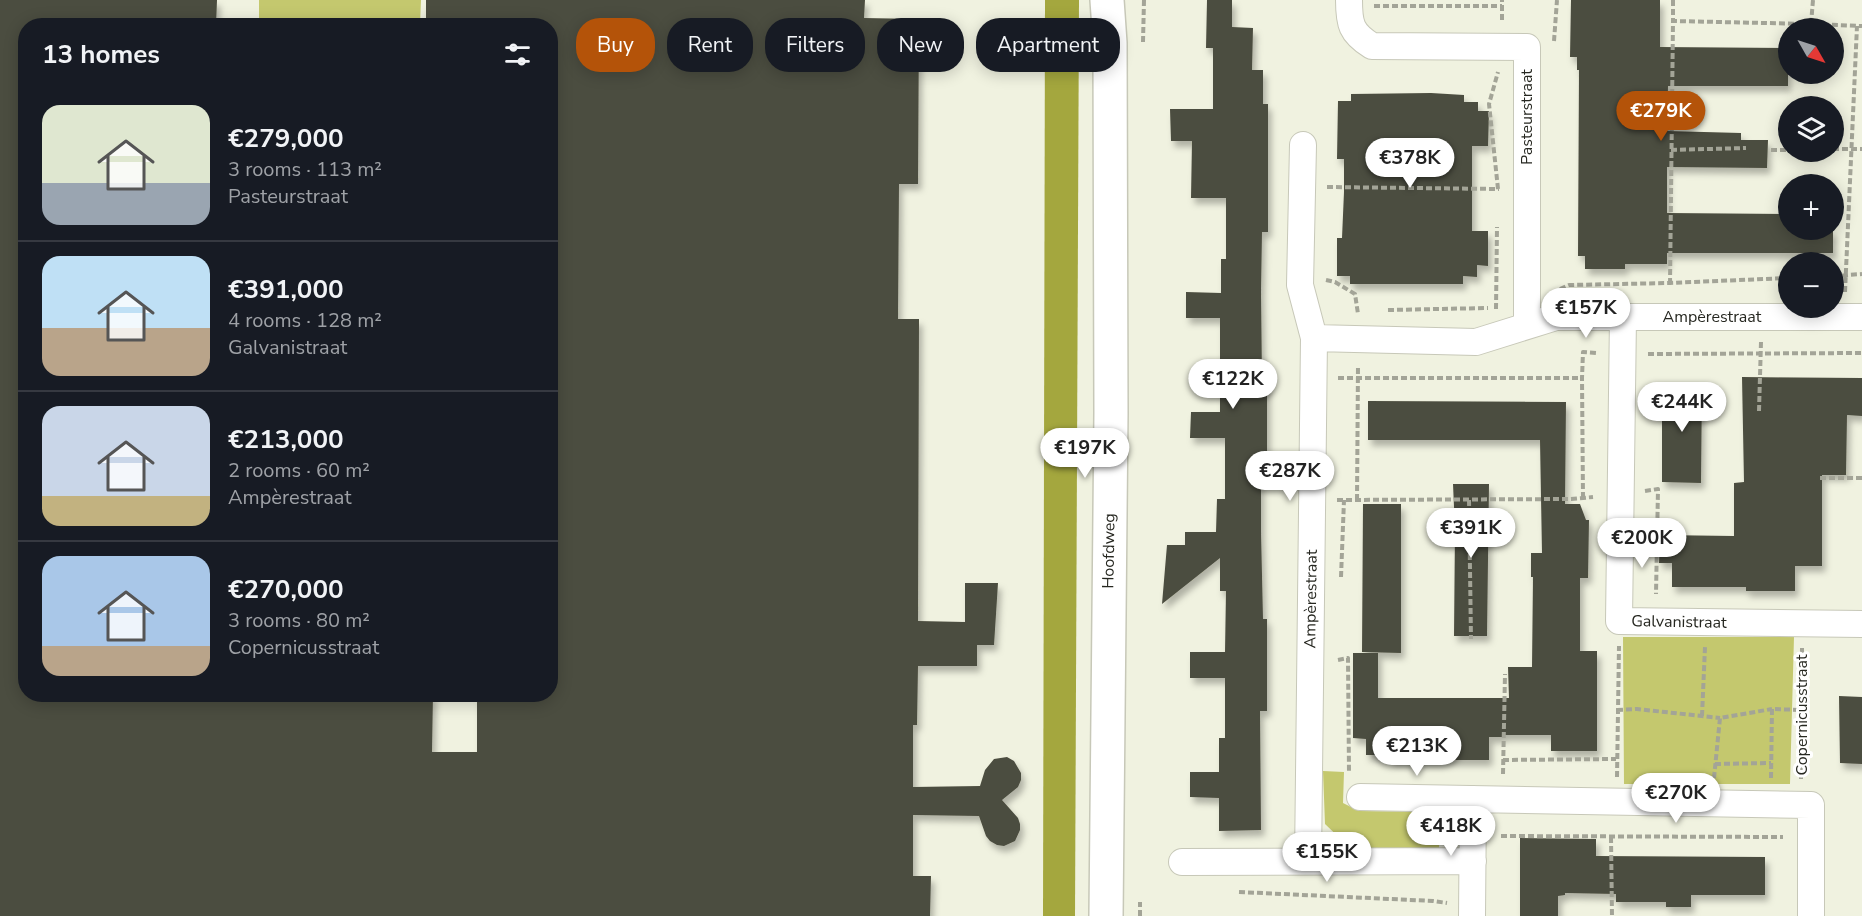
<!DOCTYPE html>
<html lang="en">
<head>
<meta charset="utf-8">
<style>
	body { margin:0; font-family:"Nunito Sans",sans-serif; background:#242831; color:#f1f3f6; height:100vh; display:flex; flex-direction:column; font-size:22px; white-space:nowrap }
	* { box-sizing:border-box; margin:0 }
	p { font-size:20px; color:#9ea1a6 }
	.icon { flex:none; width:33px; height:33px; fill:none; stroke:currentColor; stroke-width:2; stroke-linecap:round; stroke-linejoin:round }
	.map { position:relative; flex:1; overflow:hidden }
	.drawer { position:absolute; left:18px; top:18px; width:540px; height:684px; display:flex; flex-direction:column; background:#171b24; border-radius:24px; box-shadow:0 3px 15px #0003 }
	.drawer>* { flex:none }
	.guide { position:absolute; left:576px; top:18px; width:570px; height:54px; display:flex; gap:12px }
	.needle { width:39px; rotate:129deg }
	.fabs { position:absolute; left:1778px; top:18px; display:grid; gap:12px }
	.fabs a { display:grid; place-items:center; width:66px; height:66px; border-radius:50%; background:#171b24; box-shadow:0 3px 15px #0003; font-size:30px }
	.price { position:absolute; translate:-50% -51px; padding:0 14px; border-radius:21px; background:#fff; color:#222; font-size:20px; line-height:39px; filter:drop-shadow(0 2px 3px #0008) }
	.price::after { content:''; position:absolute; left:50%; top:36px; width:18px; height:14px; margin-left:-9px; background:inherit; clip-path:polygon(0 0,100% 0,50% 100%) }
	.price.active { background:#b45309; color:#fff }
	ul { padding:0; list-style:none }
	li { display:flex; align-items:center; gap:18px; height:150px; padding:0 24px }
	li+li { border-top:2px solid #363941 }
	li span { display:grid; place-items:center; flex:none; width:168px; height:120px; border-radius:18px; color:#555 }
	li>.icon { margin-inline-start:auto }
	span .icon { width:72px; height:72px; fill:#fffc; stroke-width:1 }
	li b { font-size:26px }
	h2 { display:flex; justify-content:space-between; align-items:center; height:72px; padding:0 24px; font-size:26px }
	.pill { padding:0 21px; border-radius:24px; background:#171b24; box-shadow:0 3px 15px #0003; font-size:21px; line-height:54px }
	.pill.active { background:#b45309; color:#fff }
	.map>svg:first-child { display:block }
	.green { fill:#c4c86e }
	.water { fill:#a4a73e }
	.building { fill:#4c4d3f; filter:url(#shadow) }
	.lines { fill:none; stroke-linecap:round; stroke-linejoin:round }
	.street-casing { stroke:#c7c8b8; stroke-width:28 }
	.secondary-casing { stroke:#c7c8b8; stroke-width:36 }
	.path { stroke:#a3a497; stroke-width:4; stroke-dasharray:6 3; stroke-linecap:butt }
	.street { stroke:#fff; stroke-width:26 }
	.secondary { stroke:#fff; stroke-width:33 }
	.labels { text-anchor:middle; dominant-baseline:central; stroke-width:6; stroke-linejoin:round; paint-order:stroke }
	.street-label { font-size:16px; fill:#262720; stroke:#fff }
</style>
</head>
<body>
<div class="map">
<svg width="1862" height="916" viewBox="0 0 1862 916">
	<defs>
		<filter id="shadow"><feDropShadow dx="3.5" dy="6" stdDeviation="3" flood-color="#0004"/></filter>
	</defs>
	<rect width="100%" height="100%" fill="#f0f2e0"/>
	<path class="green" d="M259 0H421L420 25H259Z
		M1623 637H1794L1790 784H1624Z
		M1323 771 1344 772 1343 803 1359 811 1440 812 1439 850 1350 848 1325 824Z"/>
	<path class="water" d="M1045 0H1079L1075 916H1043Z"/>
	<path class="building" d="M0 0H217L216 26H26V694H433L432 752H477V694H550V26H426V0H865L864 18 919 19 918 184H899L898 319H919L918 621 965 622V583H998L994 645H977V666H918L917 725H913V787L980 786 985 770 994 759 1007 757 1014 761 1021 773V780L1018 787 1002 800 1018 818 1020 824V830L1015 841 1004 846 997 845 990 841 986 836 979 816 913 815V876H931L930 916H0Z
		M1207 0H1232V27L1253 28 1252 70H1263V104H1268V232H1262L1261 292 1262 379H1267V471H1261V532L1263 619H1267V711H1260L1261 830 1219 831V798L1190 797V772H1219V738H1225V678H1190V652H1225L1226 591H1220V558L1162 604 1167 545H1185V532H1216L1217 499H1225V438H1190L1191 412H1220V318H1186V292L1221 293V259H1226V198H1191L1192 141H1171L1170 109H1213V48H1206Z
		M1571 0H1660V47L1788 48V86H1668L1667 131 1741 133V140H1768L1767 168 1667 167V213L1788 214V230H1833V253H1667V264H1625V269H1585V256H1578L1579 70H1577V57H1570Z
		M1431 93 1464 95V102H1478V111H1489L1488 146H1472V231H1488V266L1477 265V277L1463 276V284H1350V276H1337V238H1342L1344 192V159H1337L1338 101H1351V94Z
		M1742 377 1862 378V416L1847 415 1846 475H1822V566H1795V591H1746V587H1672V563H1659L1660 535 1734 536V483L1744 482Z
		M1662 382 1702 383 1701 483 1662 482V408H1671Z
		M1368 401 1566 402 1565 504H1580L1586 520H1589L1588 578H1580V651H1597V751H1551V735H1502V737H1489V760H1390V755H1366V739L1353 738V653H1378V698H1509L1508 667H1532L1533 577H1531V553H1542L1540 440H1368Z
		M1453 484H1489L1487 636H1454L1455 529Z
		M1363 504H1401V653L1362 652Z
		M1839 696 1862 697V764L1840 763Z
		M1520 838 1596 839V856L1765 857V895H1691V907H1666V902H1616V894L1565 893V895L1558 896V916H1520Z"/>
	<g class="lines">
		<g class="street-casing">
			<path id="street" d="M1349 0C1349 24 1351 33 1372 46L1527 47V326
				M1303 145 1300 285 1314 338 1308 861
				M1623 317 1619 621 1862 624
				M1314 338 1476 342 1556 317H1862
				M1360 797 1811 805V916
				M1182 862 1473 861
				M1472 916 1473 799"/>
		</g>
		<g class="secondary-casing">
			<path id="secondary" d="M1106 916 1111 413 1110 43 1107 0"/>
		</g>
		<path class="path" d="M1673 0V21
			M1813 0 1811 24 1862 26
			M1374 6H1502
			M1502 20V0
			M1554 41 1557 0
			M1143 42 1144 0
			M1833 149H1862
			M1671 150 1746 148
			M1771 150H1788
			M1327 187 1499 189
			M1498 189 1489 104 1498 72
			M1833 276 1862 274
			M1326 280 1335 282 1355 294 1358 314
			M1670 284 1673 21 1811 24
			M1560 289 1569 285 1670 283 1788 278
			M1845 292 1857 26
			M1496 309 1497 227
			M1388 310 1488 308
			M1648 354 1862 353
			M1338 378H1582
			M1759 411 1761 342
			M1820 478H1862
			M1645 491 1658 489 1656 594
			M1583 498 1582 378 1583 352 1596 353
			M1337 500 1571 499 1593 497
			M1357 500 1358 366
			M1469 500 1471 639
			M1341 577 1344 500
			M1338 660 1348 658 1349 773
			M1617 710 1637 709 1720 718
			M1702 716 1705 647
			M1503 760 1616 759
			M1715 764 1771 763
			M1503 774 1505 674
			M1617 777 1619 646
			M1714 778 1720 718 1772 709
			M1771 778 1772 709 1801 710
			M1801 779 1802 648
			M1501 836 1783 837
			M1611 837 1612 916
			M1239 892 1433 901 1447 903
			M1140 916V902"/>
		<use href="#street" class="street"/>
		<use href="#secondary" class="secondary"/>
	</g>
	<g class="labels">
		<g class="street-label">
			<text transform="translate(1527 117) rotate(-90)">Pasteurstraat</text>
			<text x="1712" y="317">Ampèrestraat</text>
			<text transform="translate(1109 551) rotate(-89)">Hoofdweg</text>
			<text transform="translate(1311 599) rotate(-89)">Ampèrestraat</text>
			<text transform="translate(1679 622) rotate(1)">Galvanistraat</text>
			<text transform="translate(1802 715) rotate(-90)">Copernicusstraat</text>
		</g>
	</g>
</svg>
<div class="fabs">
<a><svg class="needle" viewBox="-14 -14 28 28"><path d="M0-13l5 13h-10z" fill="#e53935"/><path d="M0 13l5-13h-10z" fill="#9ea1a6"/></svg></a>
<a><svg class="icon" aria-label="layers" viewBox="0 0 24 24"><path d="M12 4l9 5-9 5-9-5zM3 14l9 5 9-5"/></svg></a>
<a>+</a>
<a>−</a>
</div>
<b class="price active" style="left:1661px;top:142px">€279K</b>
<b class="price" style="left:1410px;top:189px">€378K</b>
<b class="price" style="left:1586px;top:339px">€157K</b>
<b class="price" style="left:1233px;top:410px">€122K</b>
<b class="price" style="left:1682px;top:433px">€244K</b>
<b class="price" style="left:1085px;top:479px">€197K</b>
<b class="price" style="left:1290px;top:502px">€287K</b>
<b class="price" style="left:1471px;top:559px">€391K</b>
<b class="price" style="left:1642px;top:569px">€200K</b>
<b class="price" style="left:1417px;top:777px">€213K</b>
<b class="price" style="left:1676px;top:824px">€270K</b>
<b class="price" style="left:1451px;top:857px">€418K</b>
<b class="price" style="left:1327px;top:883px">€155K</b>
<div class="guide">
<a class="pill active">Buy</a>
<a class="pill">Rent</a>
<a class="pill">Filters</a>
<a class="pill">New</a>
<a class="pill">Apartment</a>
</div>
<section class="drawer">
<h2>13 homes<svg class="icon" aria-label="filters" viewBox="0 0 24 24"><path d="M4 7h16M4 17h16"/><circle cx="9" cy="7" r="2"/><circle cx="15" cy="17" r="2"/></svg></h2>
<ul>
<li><span style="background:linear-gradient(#dfe7d0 65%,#9aa5b1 0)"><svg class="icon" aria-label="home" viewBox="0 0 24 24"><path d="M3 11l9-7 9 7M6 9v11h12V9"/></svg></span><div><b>€279,000</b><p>3 rooms · 113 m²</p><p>Pasteurstraat</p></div></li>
<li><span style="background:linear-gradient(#bfe0f5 60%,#b9a48a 0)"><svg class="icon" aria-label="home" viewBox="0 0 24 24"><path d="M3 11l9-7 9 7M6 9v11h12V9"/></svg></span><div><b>€391,000</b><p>4 rooms · 128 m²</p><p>Galvanistraat</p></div></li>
<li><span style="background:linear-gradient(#c9d6e8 75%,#c2b280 0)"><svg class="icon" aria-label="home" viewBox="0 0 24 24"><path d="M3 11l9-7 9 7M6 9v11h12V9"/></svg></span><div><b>€213,000</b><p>2 rooms · 60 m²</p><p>Ampèrestraat</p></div></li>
<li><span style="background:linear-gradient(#a9c7e8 75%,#b9a48a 0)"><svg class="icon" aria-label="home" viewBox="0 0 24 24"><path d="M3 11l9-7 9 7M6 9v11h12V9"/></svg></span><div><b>€270,000</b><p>3 rooms · 80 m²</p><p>Copernicusstraat</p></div></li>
</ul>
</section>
</div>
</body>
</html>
